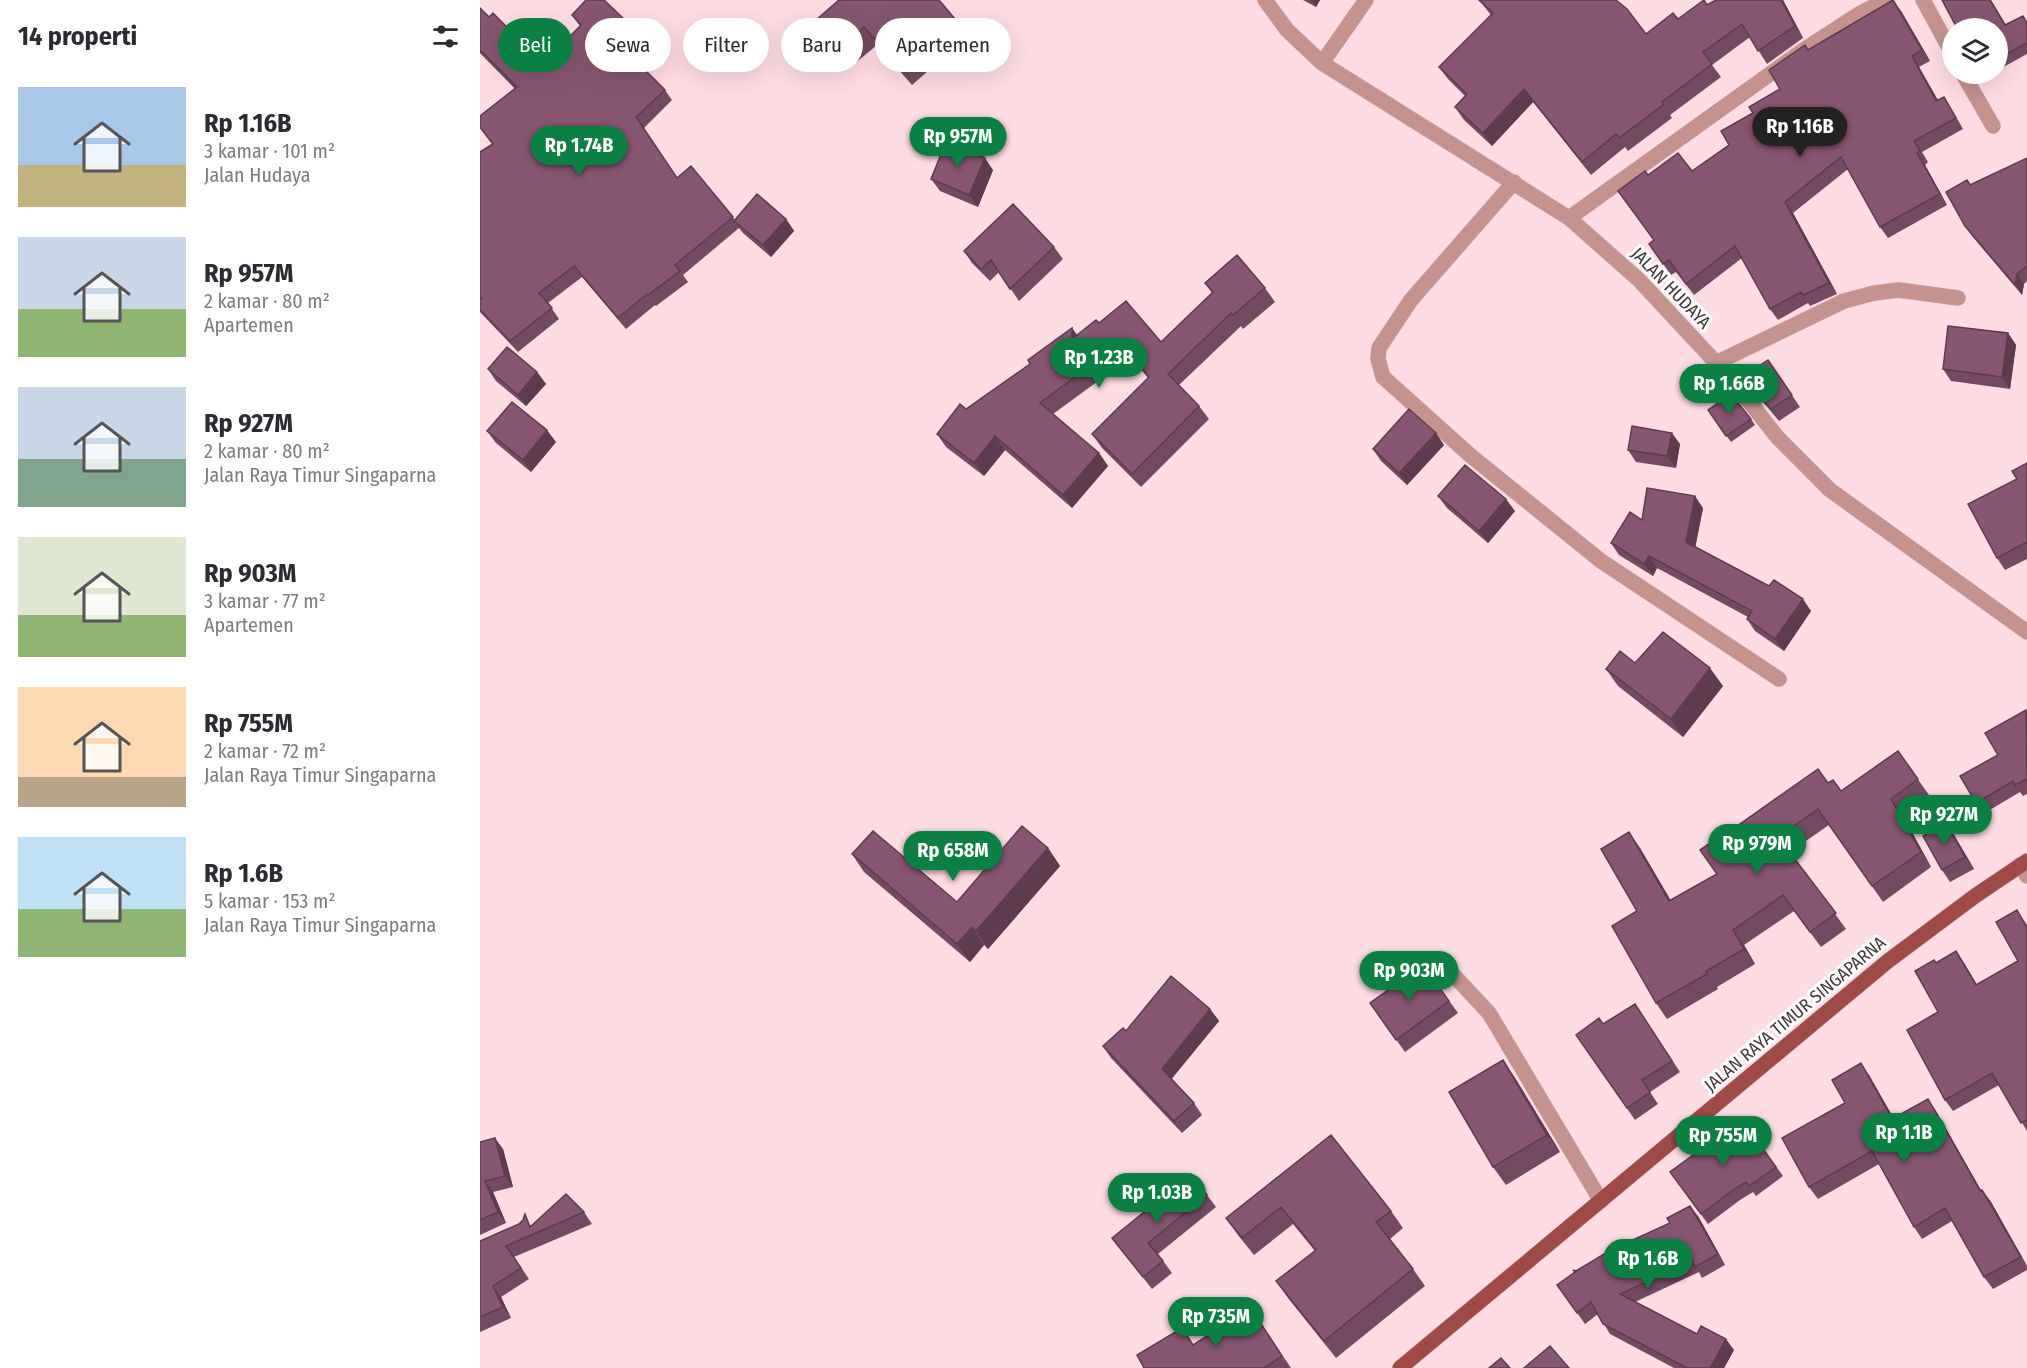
<!DOCTYPE html>
<html lang="id">
<head>
<meta charset="utf-8">
<style>
	body { margin:0; font-family:"Fira Sans Condensed",sans-serif; background:#f2f2f3; color:#2b2b33; height:100vh; display:flex; flex-direction:column; font-size:22px; white-space:nowrap }
	* { box-sizing:border-box; margin:0 }
	p { font-size:20px; color:#7c7c81 }
	.icon { flex:none; width:33px; height:33px; fill:none; stroke:currentColor; stroke-width:2; stroke-linecap:round; stroke-linejoin:round }
	.map { position:relative; flex:1; overflow:hidden }
	.sheet { display:flex; flex-direction:column; background:#fff; width:480px }
	.sheet>* { flex:none }
	.top-card { position:absolute; left:18px; top:18px; width:570px; height:54px; display:flex; gap:12px }
	.controls { position:absolute; left:1462px; top:18px; display:grid; gap:12px }
	.controls a { display:grid; place-items:center; width:66px; height:66px; border-radius:50%; background:#fff; box-shadow:0 6px 24px #0002; font-size:30px }
	.price { position:absolute; translate:-50% -51px; padding:0 14px; border-radius:21px; background:#0b8043; color:#fff; font-size:20px; line-height:39px; filter:drop-shadow(0 2px 3px #0008) }
	.price::after { content:''; position:absolute; left:50%; top:36px; width:18px; height:14px; margin-left:-9px; background:inherit; clip-path:polygon(0 0,100% 0,50% 100%) }
	.price.selected { background:#222; color:#fff }
	ul { padding:0; list-style:none }
	li { display:flex; align-items:center; gap:18px; height:150px; padding:0 18px }
	li span { display:grid; place-items:center; flex:none; width:168px; height:120px; border-radius:0px; color:#555 }
	li>.icon { margin-inline-start:auto }
	span .icon { width:72px; height:72px; fill:#fffc; stroke-width:1 }
	li b { font-size:26px }
	h2 { display:flex; justify-content:space-between; align-items:center; height:72px; padding:0 18px; font-size:26px }
	.tag { padding:0 21px; border-radius:27px; background:#fff; box-shadow:0 6px 24px #0002; font-size:21px; line-height:54px }
	.tag.selected { background:#0b8043; color:#fff }
	main { display:flex; flex:1; min-height:0 }
	.map>svg:first-child { display:block }
	.lines { fill:none; stroke-linecap:round; stroke-linejoin:round }
	.minor-casing { stroke:#d9bbc1; stroke-width:16 }
	.primary-casing { stroke:#d9bbc1; stroke-width:16 }
	.minor { stroke:#c4938e; stroke-width:15 }
	.primary { stroke:#9f4a45; stroke-width:15 }
	.wall { fill:#744a62 }
	.shaded-wall { fill:#5e3c50 }
	.building { fill:#875672; stroke:#5e3c50; stroke-width:1.5 }
	.labels { text-anchor:middle; dominant-baseline:central; stroke-width:6; stroke-linejoin:round; paint-order:stroke }
	.street-label { font-size:18px; fill:#463639; stroke:#fff }
</style>
</head>
<body>
<main>
<section class="sheet">
<h2>14 properti<svg class="icon" aria-label="filters" viewBox="0 0 24 24"><path d="M4 7h16M4 17h16"/><circle cx="9" cy="7" r="2"/><circle cx="15" cy="17" r="2"/></svg></h2>
<ul>
<li><span style="background:linear-gradient(#a9c7e8 65%,#c2b280 0)"><svg class="icon" aria-label="home" viewBox="0 0 24 24"><path d="M3 11l9-7 9 7M6 9v11h12V9"/></svg></span><div><b>Rp 1.16B</b><p>3 kamar · 101 m²</p><p>Jalan Hudaya</p></div></li>
<li><span style="background:linear-gradient(#c9d6e8 60%,#8fb573 0)"><svg class="icon" aria-label="home" viewBox="0 0 24 24"><path d="M3 11l9-7 9 7M6 9v11h12V9"/></svg></span><div><b>Rp 957M</b><p>2 kamar · 80 m²</p><p>Apartemen</p></div></li>
<li><span style="background:linear-gradient(#c9d6e8 60%,#7fa58c 0)"><svg class="icon" aria-label="home" viewBox="0 0 24 24"><path d="M3 11l9-7 9 7M6 9v11h12V9"/></svg></span><div><b>Rp 927M</b><p>2 kamar · 80 m²</p><p>Jalan Raya Timur Singaparna</p></div></li>
<li><span style="background:linear-gradient(#dfe7d0 65%,#8fb573 0)"><svg class="icon" aria-label="home" viewBox="0 0 24 24"><path d="M3 11l9-7 9 7M6 9v11h12V9"/></svg></span><div><b>Rp 903M</b><p>3 kamar · 77 m²</p><p>Apartemen</p></div></li>
<li><span style="background:linear-gradient(#ffd9b3 75%,#b9a48a 0)"><svg class="icon" aria-label="home" viewBox="0 0 24 24"><path d="M3 11l9-7 9 7M6 9v11h12V9"/></svg></span><div><b>Rp 755M</b><p>2 kamar · 72 m²</p><p>Jalan Raya Timur Singaparna</p></div></li>
<li><span style="background:linear-gradient(#bfe0f5 60%,#8fb573 0)"><svg class="icon" aria-label="home" viewBox="0 0 24 24"><path d="M3 11l9-7 9 7M6 9v11h12V9"/></svg></span><div><b>Rp 1.6B</b><p>5 kamar · 153 m²</p><p>Jalan Raya Timur Singaparna</p></div></li>
</ul>
</section>
<div class="map">
<svg width="1547" height="1368" viewBox="0 0 1547 1368">
	<rect width="100%" height="100%" fill="#fedce3"/>
	<g class="lines">
		<g class="minor-casing">
			<path id="minor" d="M785 0 807 30 842 63 1089 218 1159 280 1253 381 1298 438 1350 490 1547 632
				M1443 0 1473 55
				M842 63 886 0
				M1483 74 1513 126
				M1034 182 931 300 899 348 898 359 903 377 991 456 1121 561 1299 679
				M1089 218 1322 51 1379 14 1406 0
				M1236 363 1364 301 1394 293 1419 290 1478 298
				M1540 865 1547 876
				M966 967 1009 1013 1121 1201"/>
		</g>
		<g class="primary-casing">
			<path id="primary" d="M920 1368 1408 961 1495 896 1547 861"/>
		</g>
		<use href="#minor" class="minor"/>
		<use href="#primary" class="primary"/>
	</g>
	<path class="wall" d="M357 0H459L475 19 487 37 432 85 397 45 373 65 348 38 336 20 358 1Z
		M823 0H840L836 7Z
		M999 0 1166 34 1198 19 1236 0H1303L1323 38 1287 64 1270 37 1232 65 1241 77 1190 115 1192 118 1148 151 1145 147 1111 175 1053 102 1012 146 984 120 975 107 985 96 968 79 959 67 1011 15Z
		M1462 0H1511L1526 25 1547 21V54L1518 70V28Z
		M0 8 9 17 59 60 70 57 100 26 92 15 146 21 153 32 140 45 185 90 192 100 164 128 197 178 211 166 255 220 306 219 314 231 291 257 263 233 259 228 203 275 208 282 176 306 175 305 146 329 102 277 68 303 79 319 38 352 0 312V152L12 144 0 128V116L35 89 0 53Z
		M1421 11 1450 61 1439 67 1458 100 1471 108 1483 129 1442 152 1448 162 1445 165 1467 205 1408 238 1400 227 1368 169 1313 213 1357 294 1330 306 1328 303 1298 320 1290 309 1262 258 1214 295 1196 272 1191 275 1169 244 1174 241 1168 175 1212 171 1249 145 1273 113 1300 89 1325 45 1328 49Z
		M1547 158V281L1544 284 1542 295 1492 236 1485 226 1487 180 1490 185Z
		M513 170 498 207 460 191 451 179Z
		M574 247 583 259 539 301 519 272 510 281 492 263 484 251Z
		M725 283 785 288 795 302 763 329 761 326 699 385 719 406 729 419 661 487 622 448 612 434 668 378 651 357 573 414 619 453 628 466 592 508 525 450 504 476 466 447 457 434 486 409 550 364 592 328 597 335 619 323 681 342 732 293Z
		M1528 333 1536 345 1530 389 1471 381 1463 369Z
		M1288 360 1320 407 1299 421 1272 389 1263 377Z
		M8 369 57 372 66 384 46 406 16 381Z
		M1228 410 1271 419 1275 425 1251 442Z
		M7 431 76 442 51 472 16 443Z
		M1200 444 1196 468 1156 462 1148 450Z
		M964 445 927 485 901 461 893 449Z
		M1547 463V559L1525 570 1517 558 1537 479Z
		M958 496 1035 511 1008 543 967 508Z
		M1223 508 1215 547 1331 611 1304 651 1275 631 1267 619 1268 617 1177 568 1173 576 1139 555 1131 543 1162 520Z
		M1126 669 1243 686 1203 737 1138 686Z
		M1547 711V794L1543 796 1540 792 1503 814 1496 803 1518 755Z
		M1418 751 1449 795 1422 814 1451 867 1403 902 1349 825 1310 852 1366 929 1341 947 1314 911 1264 945 1275 964 1237 987 1238 989 1187 1019 1176 1003 1157 911 1160 848 1190 900 1237 874 1240 838 1348 783 1361 791Z
		M1466 823 1474 835 1494 869 1470 882 1462 870Z
		M568 848 580 866 508 949 504 945 490 962 384 872 372 854 477 902Z
		M1537 910 1547 925V1131L1519 1085 1473 1111 1465 1100 1458 1012 1456 963H1484L1497 985 1538 961Z
		M943 965 978 1013 925 1052 890 1003Z
		M1155 1004 1200 1072 1170 1092 1178 1104 1155 1120 1096 1035 1123 1024Z
		M730 1009 739 1021 691 1079 714 1103 722 1115 702 1133 631 1058 623 1046 646 1031Z
		M1023 1060 1035 1078 1080 1152 1026 1185 1013 1167Z
		M1389 1075 1413 1118 1448 1099 1456 1111 1501 1190H1502L1511 1202 1547 1266V1270L1513 1289 1504 1277 1472 1221 1442 1239 1434 1227 1399 1164 1338 1199 1329 1187 1365 1103Z
		M1261 1118 1303 1176 1276 1196 1273 1192 1260 1200 1228 1224 1190 1172 1235 1139Z
		M851 1135 911 1211 923 1228 910 1239 933 1269 945 1286 856 1358 808 1298 796 1281 835 1251 813 1224 774 1255 758 1235 746 1218Z
		M0 1142 23 1149 33 1187 13 1192 26 1223 0 1235Z
		M727 1195 736 1207 678 1254 692 1273 672 1289 632 1238Z
		M104 1212 112 1224 34 1257 49 1279 21 1297 31 1318 0 1332V1241L52 1225Z
		M1218 1216 1245 1265 1222 1278 1219 1272 1155 1302 1217 1334 1254 1350 1244 1368H1194L1130 1334 1118 1314 1105 1324 1077 1285 1096 1271Z
		M770 1307 811 1368H664L714 1345Z"/>
	<path class="shaded-wall" d="M830 0H840L836 7Z
		M1301 0H1303L1323 38 1315 26Z
		M1413 0 1421 11 1450 61 1442 50Z
		M1432 56 1439 67 1464 112 1456 101Z
		M1044 89 1053 102 1012 146 1003 133Z
		M1437 153 1445 165 1467 205 1460 194Z
		M505 158 513 170 498 207 489 195Z
		M1305 202 1313 213 1357 294 1349 283Z
		M306 219 314 231 291 257 283 245Z
		M1537 274 1544 284 1542 295 1535 285Z
		M592 328 601 341 592 339Z
		M1528 333 1536 345 1530 389 1522 377Z
		M57 372 66 384 46 406 38 395Z
		M67 430 76 442 51 472 43 460Z
		M956 433 964 445 927 485 919 473Z
		M1192 433 1200 444 1196 468 1187 456Z
		M515 436 525 450 504 476 494 463Z
		M619 453 628 466 592 508 583 495Z
		M1215 496 1223 508 1214 554 1206 542Z
		M1026 499 1035 511 1008 543 999 531Z
		M1169 556 1177 568 1173 576 1164 564Z
		M1323 599 1331 611 1304 651 1295 639Z
		M1230 668 1243 686 1203 737 1191 719Z
		M1411 799 1422 814 1451 867 1441 852Z
		M1466 823 1474 835 1494 869 1485 857Z
		M1149 832 1160 848 1200 916 1189 901Z
		M568 848 580 866 508 949 496 931Z
		M492 927 504 945 490 962 477 944Z
		M1253 930 1264 945 1275 964 1264 949Z
		M1476 951 1484 963 1504 997 1496 985Z
		M730 1009 739 1021 690 1081 682 1069Z
		M1023 1060 1035 1078 1080 1152 1067 1135Z
		M1381 1063 1389 1075 1421 1131 1412 1119Z
		M1448 1099 1456 1111 1508 1203 1500 1191Z
		M15 1138 23 1149 33 1187 25 1176Z
		M5 1181 13 1192 26 1223 18 1212Z
		M1502 1190 1511 1202 1547 1266 1541 1257Z
		M1210 1206 1218 1216 1245 1265 1238 1254Z
		M13 1286 21 1297 31 1318 23 1307Z
		M1246 1339 1254 1350 1244 1368H1230Z"/>
	<path class="building" d="M106 0H124L146 21 131 36 185 90 156 117 197 178 211 166 253 217 195 265 200 271 168 295 167 294 138 318 94 266 59 293 72 308 30 341 0 310V300L2 298 0 297V152L13 144 0 127V116L37 87 0 50V8L9 17 13 13 59 60 66 54 70 57 101 25 92 15Z
		M359 0H459L475 19 419 67 384 27 361 48 336 20Z
		M999 0H1136L1147 9 1166 34 1193 13 1198 19 1224 0 1227 5 1236 0H1301L1315 26 1278 51 1262 24 1223 52 1232 64 1182 102 1183 105 1139 138 1136 134 1102 162 1044 89 1003 133 975 107 987 94 959 67 1013 13Z
		M1413 0 1442 50 1432 56 1456 101 1464 97 1476 118 1434 141 1440 151 1437 153 1460 194 1400 227 1361 157 1305 202 1349 283 1323 295 1321 292 1290 309 1255 246 1206 284 1189 260 1183 264 1169 244 1174 240 1138 191 1165 171 1168 175 1198 153 1212 171 1249 145 1241 131 1273 113 1269 107 1300 89 1289 70 1325 45 1328 50Z
		M1462 0H1510L1525 25 1543 16 1547 23V43L1518 59V28H1477Z
		M466 142 505 158 489 195 451 179Z
		M1547 158V266L1537 274 1535 285 1485 226 1466 192 1487 180 1490 185Z
		M277 194 306 219 283 245 254 221Z
		M533 204 574 247 530 289 511 260 501 269 484 251Z
		M757 255 785 288 753 315 751 313 688 374 719 406 652 474 612 434 669 377 641 343 560 403 619 453 583 495 515 436 494 463 457 434 480 404 486 409 550 364 548 360 592 328V339L616 320 619 323 646 301 681 342 733 292 725 283Z
		M1468 326 1528 333 1522 377 1463 369Z
		M27 347 57 372 38 395 8 369Z
		M1288 360 1312 395 1291 409 1263 377Z
		M1251 394 1271 419 1246 436 1228 410Z
		M32 402 67 430 43 460 7 431Z
		M929 409 956 433 919 473 893 449Z
		M1152 426 1192 433 1187 456 1148 450Z
		M1547 463V542L1517 558 1488 504 1537 479 1532 471Z
		M985 465 1026 499 999 531 958 496Z
		M1167 488 1215 496 1206 542 1289 586 1294 580 1323 599 1295 639 1267 619 1272 611 1169 556 1164 564 1131 543 1150 512 1162 520Z
		M1183 632 1230 668 1191 719 1126 669 1140 651 1155 663Z
		M1546 710 1547 779 1535 785 1533 781 1496 803 1480 776 1518 755 1505 733Z
		M1418 751 1438 779 1411 799 1441 852 1392 886 1338 809 1298 837 1356 913 1330 932 1303 895 1253 930 1264 949 1226 971 1227 974 1176 1003 1132 926 1157 911 1121 849 1149 832 1189 901 1237 874 1220 850 1239 837 1240 838 1338 769 1348 783 1353 780 1361 791Z
		M1466 823 1485 857 1462 870 1443 836Z
		M542 826 568 848 496 931 492 927 477 944 372 854 393 831 477 902Z
		M1537 910 1547 928V1120L1541 1123 1512 1073 1465 1100 1427 1030 1458 1012 1435 971 1454 960 1456 963 1476 951 1496 985 1538 961 1516 922Z
		M943 965 969 1001 916 1040 890 1003Z
		M691 976 730 1009 682 1069 714 1103 694 1121 623 1046 643 1028 646 1031Z
		M1155 1004 1192 1061 1162 1080 1170 1092 1147 1108 1096 1035 1119 1018 1123 1024Z
		M1023 1060 1067 1135 1013 1167 969 1092Z
		M1381 1063 1412 1119 1448 1099 1500 1191 1502 1190 1541 1257 1504 1277 1465 1208 1434 1227 1392 1151 1329 1187 1302 1138 1365 1103 1352 1080Z
		M1261 1118 1296 1167 1269 1186 1266 1182 1253 1190 1221 1214 1190 1172 1235 1139 1234 1138Z
		M851 1135 911 1211 896 1222 933 1269 844 1341 796 1281 836 1250 801 1207 762 1238 746 1218Z
		M15 1138 25 1176 5 1181 18 1212 0 1220V1142Z
		M711 1174 727 1195 668 1243 683 1261 663 1277 632 1238Z
		M86 1194 104 1212 26 1246 41 1268 13 1286 23 1307 0 1317V1241L39 1224 43 1220 45 1214 50 1227Z
		M1210 1206 1238 1254 1215 1267 1212 1261 1140 1294 1217 1334 1221 1326 1246 1339 1230 1368H1207L1123 1324 1111 1302 1097 1313 1077 1285 1095 1272 1093 1270 1096 1271 1131 1250 1190 1223 1187 1218Z
		M770 1307 802 1356 784 1368H664L657 1355 702 1328 713 1345Z
		M1070 1346 1089 1368H1044Z
		M1021 1358 1030 1368H1009Z"/>
	<g class="labels">
		<g class="street-label">
			<text transform="translate(1191 288) rotate(46)">JALAN HUDAYA</text>
			<text transform="translate(1315 1014) rotate(-40)">JALAN RAYA TIMUR SINGAPARNA</text>
		</g>
	</g>
</svg>
<div class="controls">
<a><svg class="icon" aria-label="layers" viewBox="0 0 24 24"><path d="M12 4l9 5-9 5-9-5zM3 14l9 5 9-5"/></svg></a>
</div>
<b class="price selected" style="left:1320px;top:158px">Rp 1.16B</b>
<b class="price" style="left:478px;top:168px">Rp 957M</b>
<b class="price" style="left:99px;top:177px">Rp 1.74B</b>
<b class="price" style="left:619px;top:389px">Rp 1.23B</b>
<b class="price" style="left:1249px;top:415px">Rp 1.66B</b>
<b class="price" style="left:1464px;top:846px">Rp 927M</b>
<b class="price" style="left:1277px;top:875px">Rp 979M</b>
<b class="price" style="left:473px;top:882px">Rp 658M</b>
<b class="price" style="left:929px;top:1002px">Rp 903M</b>
<b class="price" style="left:1424px;top:1164px">Rp 1.1B</b>
<b class="price" style="left:1243px;top:1167px">Rp 755M</b>
<b class="price" style="left:677px;top:1224px">Rp 1.03B</b>
<b class="price" style="left:1168px;top:1290px">Rp 1.6B</b>
<b class="price" style="left:736px;top:1348px">Rp 735M</b>
<div class="top-card">
<a class="tag selected">Beli</a>
<a class="tag">Sewa</a>
<a class="tag">Filter</a>
<a class="tag">Baru</a>
<a class="tag">Apartemen</a>
</div>
</div>
</main>
</body>
</html>
